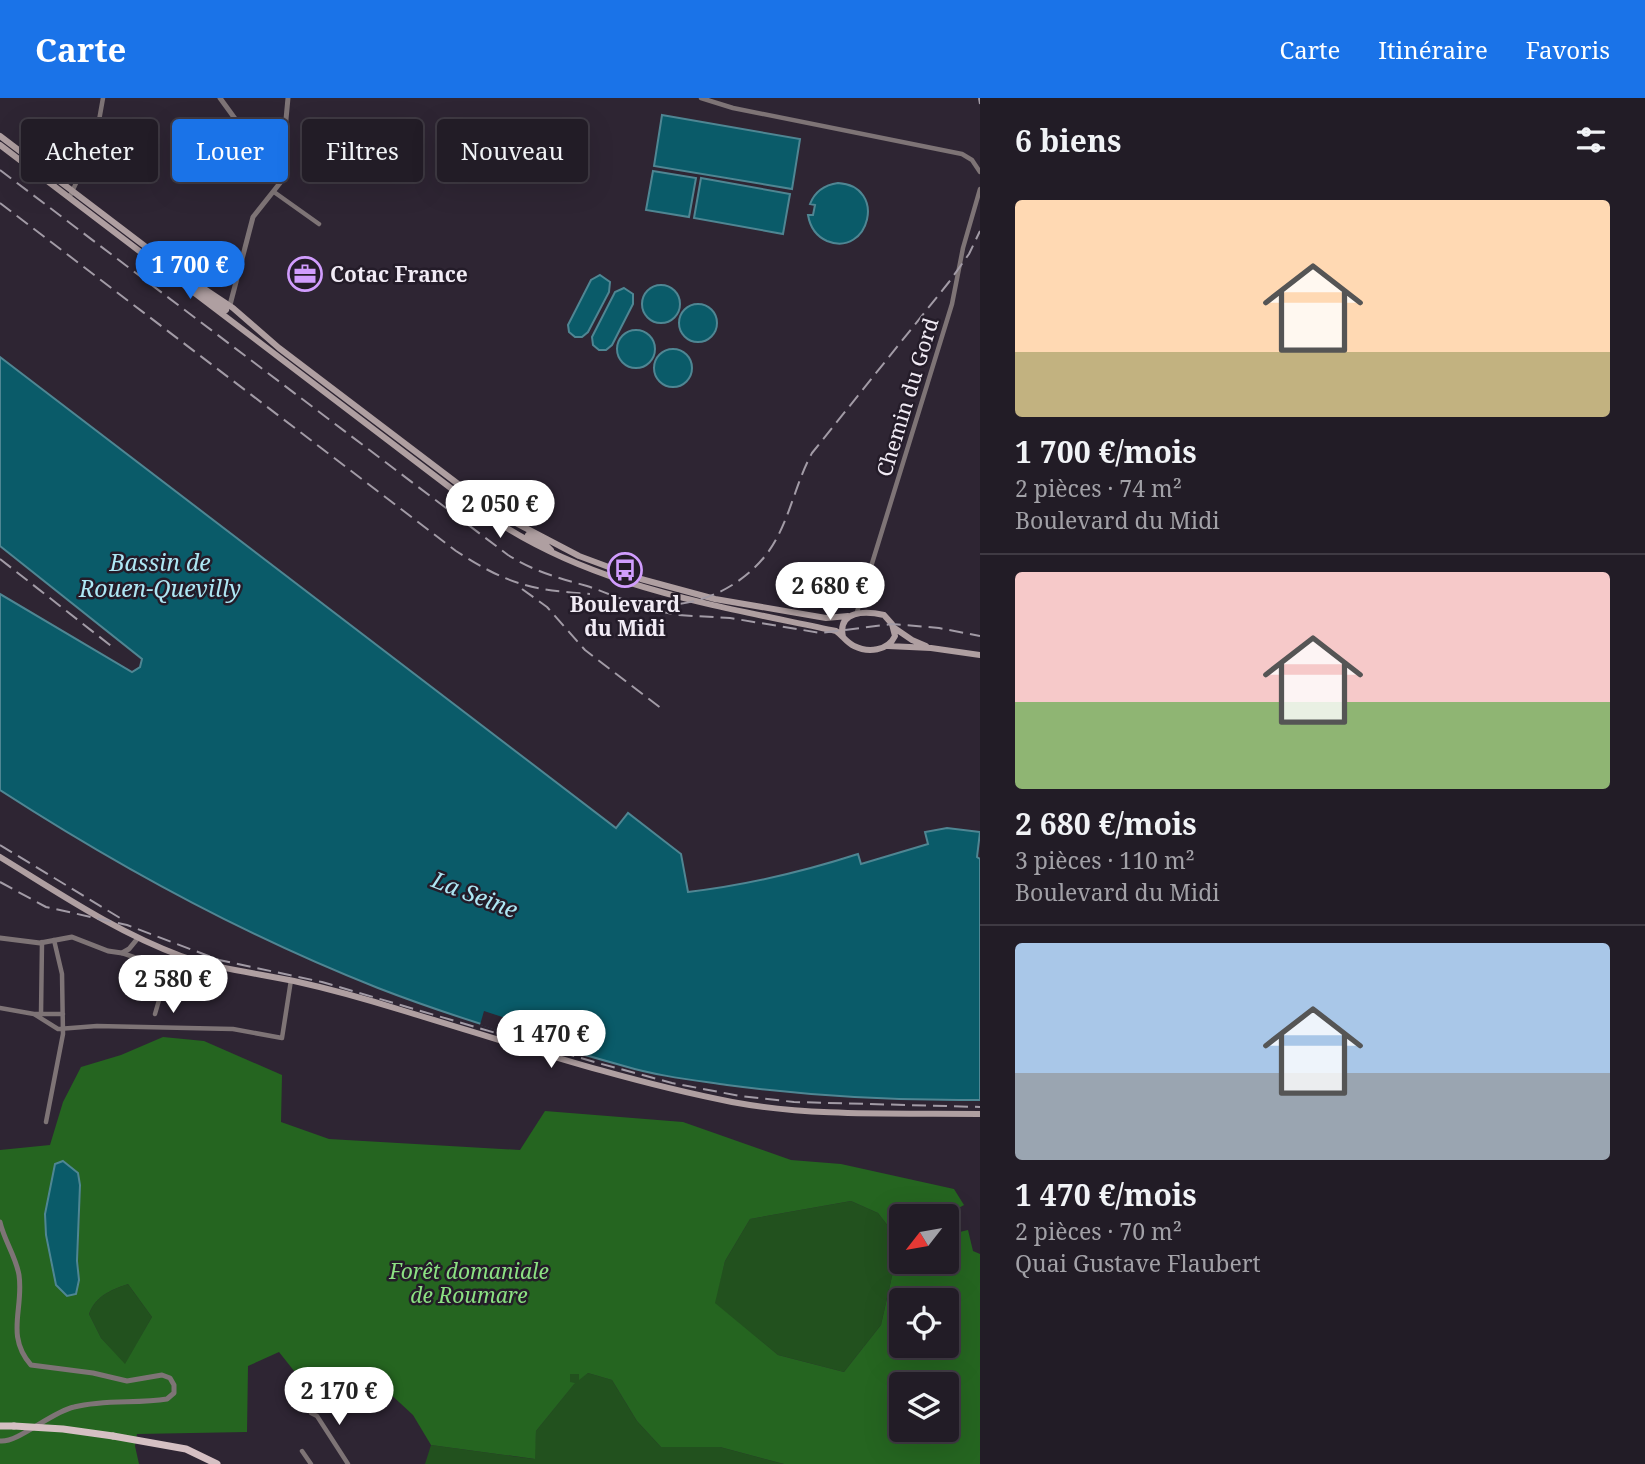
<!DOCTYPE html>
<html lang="fr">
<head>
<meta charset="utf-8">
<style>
	body { margin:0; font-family:"Noto Serif",serif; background:#2e2932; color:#f1f3f6; height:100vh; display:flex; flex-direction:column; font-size:26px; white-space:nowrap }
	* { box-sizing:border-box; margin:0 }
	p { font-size:23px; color:#a2a1a7 }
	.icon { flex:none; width:38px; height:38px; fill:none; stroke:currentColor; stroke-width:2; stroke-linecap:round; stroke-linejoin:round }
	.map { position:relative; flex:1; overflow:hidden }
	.details { display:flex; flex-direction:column; background:#221c26; width:665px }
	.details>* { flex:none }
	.hud { position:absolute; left:21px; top:21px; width:665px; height:63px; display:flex; gap:14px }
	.needle { width:46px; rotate:239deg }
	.tools { position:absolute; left:889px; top:1106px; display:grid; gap:14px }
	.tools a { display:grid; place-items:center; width:70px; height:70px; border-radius:7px; background:#221c26; box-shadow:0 7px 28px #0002,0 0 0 2px #3f3a43; font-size:35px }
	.price { position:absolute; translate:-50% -60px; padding:0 16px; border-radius:24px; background:#fff; color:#222; font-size:23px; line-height:46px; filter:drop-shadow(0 2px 4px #0008) }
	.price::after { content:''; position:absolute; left:50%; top:42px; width:21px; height:16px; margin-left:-10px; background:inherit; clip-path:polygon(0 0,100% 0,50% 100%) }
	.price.active { background:#1a73e8; color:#fff }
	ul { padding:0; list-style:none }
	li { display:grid; align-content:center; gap:14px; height:371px; padding:0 35px }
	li+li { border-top:2px solid #3f3a43 }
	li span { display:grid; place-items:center; height:217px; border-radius:7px; color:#555 }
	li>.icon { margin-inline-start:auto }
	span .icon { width:126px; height:126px; fill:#fffc; stroke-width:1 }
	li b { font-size:30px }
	h2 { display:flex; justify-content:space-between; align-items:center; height:84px; padding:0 35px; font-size:30px }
	.tag { padding:0 24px; border-radius:7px; background:#221c26; box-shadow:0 7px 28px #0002,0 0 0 2px #3f3a43; font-size:24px; line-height:63px }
	.tag.active { background:#1a73e8; color:#fff }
	header { display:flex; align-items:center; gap:42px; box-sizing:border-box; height:98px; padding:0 35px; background:#1a73e8; color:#fff }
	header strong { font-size:33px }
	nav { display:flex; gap:38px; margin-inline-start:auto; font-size:24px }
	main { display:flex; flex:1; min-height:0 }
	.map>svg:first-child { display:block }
	.green { fill:#22511e }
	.forest { fill:#256520; fill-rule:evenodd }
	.water { fill:#0a5b69; stroke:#4f8693; stroke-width:2 }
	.pier { fill:#2e2533 }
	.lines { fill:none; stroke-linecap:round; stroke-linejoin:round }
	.minor { stroke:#7e7476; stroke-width:4.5 }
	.tertiary { stroke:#7e7476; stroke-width:5 }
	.secondary { stroke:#af9fa1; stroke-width:6 }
	.primary { stroke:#d5c0c3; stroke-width:7 }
	.rail { stroke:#a29ba6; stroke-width:2; stroke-dasharray:14 7; stroke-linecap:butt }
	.primary-bridge { stroke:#d5c0c3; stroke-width:7 }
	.labels { text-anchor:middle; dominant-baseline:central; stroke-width:5; stroke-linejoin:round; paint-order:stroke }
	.poi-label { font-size:21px; font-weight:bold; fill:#f1ebf5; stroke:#241c29; text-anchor:start }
	.street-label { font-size:21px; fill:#f1ebf5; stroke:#241c29 }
	.park-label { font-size:21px; font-style:italic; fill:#8be082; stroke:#241c29 }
	.water-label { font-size:23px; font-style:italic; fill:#aee7f4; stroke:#241c29 }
</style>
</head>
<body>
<header>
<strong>Carte</strong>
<nav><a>Carte</a><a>Itinéraire</a><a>Favoris</a></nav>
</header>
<main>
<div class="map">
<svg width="980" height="1366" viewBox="0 0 980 1366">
	<rect width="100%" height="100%" fill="#2e2533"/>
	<path class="green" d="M851 1103 878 1115 900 1143 881 1227 844 1274 778 1257 714 1205 725 1163 750 1121Z
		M128 1186 152 1219 125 1267 101 1240 89 1216C96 1198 110 1192 128 1186Z
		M588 1275 612 1282 637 1323 661 1349H720L784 1366H425L431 1347 534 1361 536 1333 574 1286 570 1285V1276H579V1281Z"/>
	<path class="forest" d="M163 939 204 943 282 977 281 1024 329 1041 520 1052 545 1013 683 1024 791 1062 841 1066 954 1091 964 1107 944 1118H901V1164H947V1137L968 1132 973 1153 980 1156V1366H784L720 1349H661L637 1323 612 1282 588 1275 579 1282V1276H570V1284L575 1285 536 1333 535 1361 431 1347 413 1317 373 1280 310 1293 279 1254 248 1268 247 1334 137 1336 135 1348 139 1366H0V1052L50 1047 63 1004 81 969 121 957ZM55 1066 80 1087C81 1119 76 1151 79 1182L56 1187 46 1137 45 1116ZM851 1103 878 1115 900 1143 881 1227 844 1274 778 1257 715 1205 725 1163 750 1121ZM128 1186 152 1219 125 1266 101 1240 89 1216C96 1198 110 1192 128 1186ZM901 1202H947V1248H901ZM901 1286H947V1332H901Z"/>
	<path class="water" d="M662 17 800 41 792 91 654 68Z
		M653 73 696 80 689 119 646 112Z
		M701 80 790 96 783 136 694 120Z
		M838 85C888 88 869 160 827 143 816 138 810 129 808 117H813L815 107 810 106C815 93 824 87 838 85Z
		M600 177 610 184 609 194 588 234 582 239H575L569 234 568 227 591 182Z
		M642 206a19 19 0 1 1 38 0a19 19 0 1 1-38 0Z
		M624 190 633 196V206L612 247 606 252H599L593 247 592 239 615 194Z
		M679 225a19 19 0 1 1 38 0a19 19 0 1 1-38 0Z
		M617 251a19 19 0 1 1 38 0a19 19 0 1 1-38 0Z
		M654 270a19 19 0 1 1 38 0a19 19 0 1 1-38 0Z
		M0 259 616 730 628 715 681 756 688 794C747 787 802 774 858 756L861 766 928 746 925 734 947 730 980 734 977 759 980 761V1002C895 1003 811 998 727 987 693 982 657 978 624 968 542 945 458 921 378 890 246 838 119 769 0 692V496L132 574 140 569 142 561 0 448Z
		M63 1063 78 1075 80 1087 77 1163 79 1182 76 1196 67 1198 56 1187 46 1137 45 1116 55 1066Z"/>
	<path class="pier" d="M484 913 536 930 531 943 480 927Z"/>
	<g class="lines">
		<path class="minor" d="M701 0 733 10 962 56 972 62 980 74
			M274 94 319 126
			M69 100 95 45 103 0
			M857 514 952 206 963 150 980 91
			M122 855 168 871 155 916
			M0 910 34 916H63
			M34 916 58 931 97 928 233 931 282 940 291 882
			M41 916 42 844
			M46 1024 63 936 62 876 54 842
			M311 1315 317 1318 348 1366
			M302 1353 311 1366"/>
		<path class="tertiary" d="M220 0 236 22 284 32
			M230 207 253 119 280 85 288 0
			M0 840 40 845 72 839 108 853 122 855 129 851 138 840
			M0 1124C4 1142 16 1159 19 1177 24 1211 5 1237 31 1267L93 1275 127 1283 162 1277 170 1280 174 1287V1295L167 1301C136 1306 106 1301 74 1309 51 1314 18 1345 0 1343"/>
		<path class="secondary" d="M0 38 179 174 233 210 279 250 470 395 516 425 579 458 641 481 715 501 826 520 848 518
			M0 47 473 407C579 487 709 506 836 533 842 537 847 545 854 548 868 555 888 553 895 538L892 526 884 517C866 513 837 512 843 539
			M191 187 226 212
			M528 437 545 446 551 452
			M893 529 912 542 926 548
			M888 548 931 550 980 557
			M0 759C59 795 116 834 181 858 218 871 256 875 294 883 330 891 366 901 401 912 511 945 619 982 732 1004 813 1019 898 1015 980 1016"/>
		<path class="primary" d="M0 1328H14
			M113 1338 186 1351 217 1366"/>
		<path class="rail" d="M979 0 980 6
			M0 72 508 457C533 473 558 480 587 488 602 493 617 500 632 504 682 515 734 497 766 457 789 427 794 388 812 355L949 184 969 156 980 133
			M0 105 456 453C507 486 530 492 590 496
			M0 461 115 551
			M522 491 547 509 585 552 662 611
			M658 513 677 517 730 520 821 535 892 526 939 530 980 538
			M0 747 120 820
			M0 784 46 809 127 827 219 862 322 884 598 965 672 985 740 998 794 1004 980 1009"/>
		<path class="primary-bridge" d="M14 1328 63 1331 113 1338"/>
	</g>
	<defs>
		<g id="office-ring" transform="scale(1.75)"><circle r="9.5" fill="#241c29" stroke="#d19dfe" stroke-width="1.5"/><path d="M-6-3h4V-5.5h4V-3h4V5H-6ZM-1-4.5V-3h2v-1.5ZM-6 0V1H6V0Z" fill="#d19dfe"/></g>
		<g id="bus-ring" transform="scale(1.75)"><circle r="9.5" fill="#241c29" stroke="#d19dfe" stroke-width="1.5"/><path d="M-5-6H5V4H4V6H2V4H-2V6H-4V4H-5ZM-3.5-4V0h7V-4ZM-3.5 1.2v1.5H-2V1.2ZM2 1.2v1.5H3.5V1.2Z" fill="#d19dfe"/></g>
	</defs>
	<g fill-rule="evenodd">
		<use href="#office-ring" x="305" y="176"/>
		<use href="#bus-ring" x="625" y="472"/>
	</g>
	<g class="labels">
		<g class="poi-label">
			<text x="330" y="176">Cotac France</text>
			<text x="625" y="506" text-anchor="middle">Boulevard<tspan x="625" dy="24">du Midi</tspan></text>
		</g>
		<g class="street-label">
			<text transform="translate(907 299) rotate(-73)">Chemin du Gord</text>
		</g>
		<g class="park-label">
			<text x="469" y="1173">Forêt domaniale<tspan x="469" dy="24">de Roumare</tspan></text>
		</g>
		<g class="water-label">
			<text x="160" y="464">Bassin de<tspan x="160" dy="26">Rouen-Quevilly</tspan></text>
			<text transform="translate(475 796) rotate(21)">La Seine</text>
		</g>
	</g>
</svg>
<div class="tools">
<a><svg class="needle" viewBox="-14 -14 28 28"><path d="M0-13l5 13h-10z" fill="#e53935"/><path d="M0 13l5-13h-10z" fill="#a2a1a7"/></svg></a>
<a><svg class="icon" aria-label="locate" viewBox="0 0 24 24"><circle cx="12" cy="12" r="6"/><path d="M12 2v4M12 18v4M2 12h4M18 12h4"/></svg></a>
<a><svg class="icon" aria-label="layers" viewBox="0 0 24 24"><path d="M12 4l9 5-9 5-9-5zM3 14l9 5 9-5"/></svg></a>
</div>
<b class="price active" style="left:190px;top:203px">1 700 €</b>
<b class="price" style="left:500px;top:442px">2 050 €</b>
<b class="price" style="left:830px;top:524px">2 680 €</b>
<b class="price" style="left:173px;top:917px">2 580 €</b>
<b class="price" style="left:551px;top:972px">1 470 €</b>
<b class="price" style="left:339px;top:1329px">2 170 €</b>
<div class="hud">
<a class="tag">Acheter</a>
<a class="tag active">Louer</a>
<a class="tag">Filtres</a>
<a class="tag">Nouveau</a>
</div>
</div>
<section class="details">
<h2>6 biens<svg class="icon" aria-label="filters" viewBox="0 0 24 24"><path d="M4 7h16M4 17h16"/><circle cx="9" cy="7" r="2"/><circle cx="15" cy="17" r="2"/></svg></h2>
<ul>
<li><span style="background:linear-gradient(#ffd9b3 70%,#c2b280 0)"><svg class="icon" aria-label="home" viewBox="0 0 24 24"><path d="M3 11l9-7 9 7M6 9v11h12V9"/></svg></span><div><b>1 700 €/mois</b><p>2 pièces · 74 m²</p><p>Boulevard du Midi</p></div></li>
<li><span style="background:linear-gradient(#f6c9c9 60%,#8fb573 0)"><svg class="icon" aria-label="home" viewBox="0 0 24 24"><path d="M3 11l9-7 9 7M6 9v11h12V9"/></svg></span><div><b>2 680 €/mois</b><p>3 pièces · 110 m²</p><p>Boulevard du Midi</p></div></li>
<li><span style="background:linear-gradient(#a9c7e8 60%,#9aa5b1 0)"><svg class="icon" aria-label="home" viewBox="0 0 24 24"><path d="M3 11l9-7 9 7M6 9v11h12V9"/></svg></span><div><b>1 470 €/mois</b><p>2 pièces · 70 m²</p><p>Quai Gustave Flaubert</p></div></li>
</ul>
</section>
</main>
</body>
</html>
